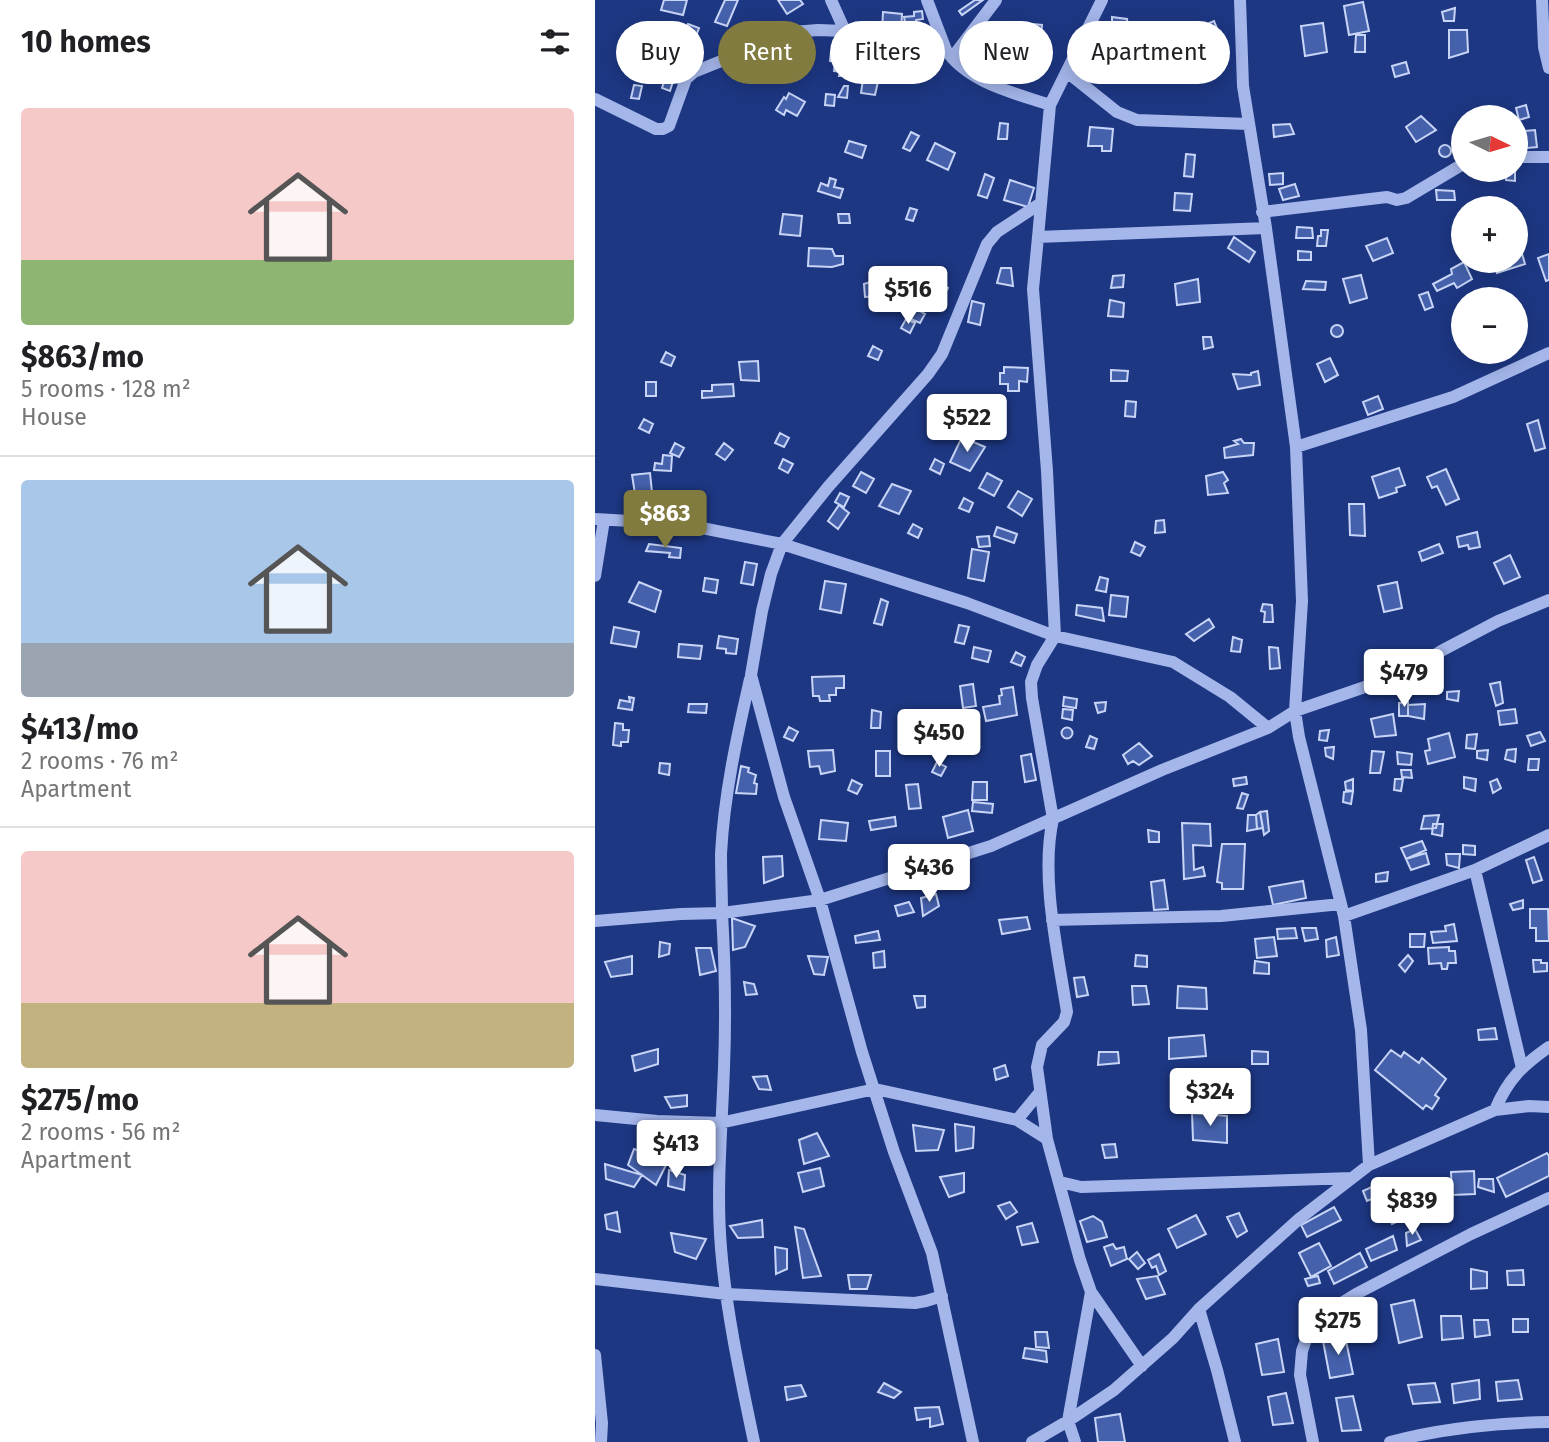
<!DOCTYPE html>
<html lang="en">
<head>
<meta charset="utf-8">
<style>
	body { margin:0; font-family:"Fira Sans",sans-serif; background:#f6f6f6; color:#202124; height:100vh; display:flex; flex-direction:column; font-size:26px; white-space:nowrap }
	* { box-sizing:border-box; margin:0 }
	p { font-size:23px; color:#757577 }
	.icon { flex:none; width:38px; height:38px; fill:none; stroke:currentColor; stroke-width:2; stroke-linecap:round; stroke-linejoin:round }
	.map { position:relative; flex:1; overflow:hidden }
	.panel { display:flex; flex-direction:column; background:#fff; width:595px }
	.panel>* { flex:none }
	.banner { position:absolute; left:21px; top:21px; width:665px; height:63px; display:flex; gap:14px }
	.needle { width:46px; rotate:95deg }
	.controls { position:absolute; left:856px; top:105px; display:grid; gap:14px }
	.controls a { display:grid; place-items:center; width:77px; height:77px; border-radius:50%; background:#fff; box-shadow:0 4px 18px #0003; font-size:35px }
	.price { position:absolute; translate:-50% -60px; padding:0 16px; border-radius:7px; background:#fff; color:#222; font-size:23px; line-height:46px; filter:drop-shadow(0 2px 4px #0008) }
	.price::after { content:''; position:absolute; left:50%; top:42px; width:21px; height:16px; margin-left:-10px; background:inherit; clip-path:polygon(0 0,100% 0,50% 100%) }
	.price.current { background:#827b40; color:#fff }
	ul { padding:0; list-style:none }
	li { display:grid; align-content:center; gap:14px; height:371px; padding:0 21px }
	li+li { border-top:2px solid #e0e0e0 }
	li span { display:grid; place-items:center; height:217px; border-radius:7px; color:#555 }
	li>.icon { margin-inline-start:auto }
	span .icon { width:126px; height:126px; fill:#fffc; stroke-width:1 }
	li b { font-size:30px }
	h2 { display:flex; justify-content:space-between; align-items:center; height:84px; padding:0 21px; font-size:30px }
	.chip { padding:0 24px; border-radius:32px; background:#fff; box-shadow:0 4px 18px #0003; font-size:24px; line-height:63px }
	.chip.current { background:#827b40; color:#fff }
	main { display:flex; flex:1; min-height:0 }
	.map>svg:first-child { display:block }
	.building { fill:#4561ac; stroke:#c8d5f7; stroke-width:2 }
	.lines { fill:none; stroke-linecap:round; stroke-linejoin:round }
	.minor { stroke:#a4b6ea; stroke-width:12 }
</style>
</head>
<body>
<main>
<section class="panel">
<h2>10 homes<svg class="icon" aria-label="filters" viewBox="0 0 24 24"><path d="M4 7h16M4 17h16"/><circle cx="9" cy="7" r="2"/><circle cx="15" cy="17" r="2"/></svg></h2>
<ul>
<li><span style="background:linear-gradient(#f6c9c9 70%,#8fb573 0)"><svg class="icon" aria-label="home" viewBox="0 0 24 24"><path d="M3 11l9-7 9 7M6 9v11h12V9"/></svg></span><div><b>$863/mo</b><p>5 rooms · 128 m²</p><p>House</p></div></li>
<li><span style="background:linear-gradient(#a9c7e8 75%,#9aa5b1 0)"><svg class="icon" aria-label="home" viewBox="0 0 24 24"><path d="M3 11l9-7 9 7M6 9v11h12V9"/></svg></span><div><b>$413/mo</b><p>2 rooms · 76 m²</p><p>Apartment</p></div></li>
<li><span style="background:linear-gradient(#f6c9c9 70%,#c2b280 0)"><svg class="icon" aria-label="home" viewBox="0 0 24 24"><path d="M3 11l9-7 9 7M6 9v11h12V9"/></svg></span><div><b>$275/mo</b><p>2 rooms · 56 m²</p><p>Apartment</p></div></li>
</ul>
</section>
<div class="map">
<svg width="954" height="1442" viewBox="0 0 954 1442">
	<rect width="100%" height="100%" fill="#1d3783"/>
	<path class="building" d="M69 0H92L88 15 66 10Z
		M130 0H143L132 26 120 22Z
		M183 0H205L208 4 192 14Z
		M380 0H388L367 15 364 11Z
		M768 2 774 31 754 35 749 6Z
		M860 8 859 21H849L847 12Z
		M327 11 328 19 321 20 322 26 311 28 309 17 319 16V12Z
		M288 12 307 14 306 32 287 31Z
		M517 17 532 19 534 36 517 37Z
		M619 21 625 36 604 45 598 38 603 34V28Z
		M427 23 447 25 445 47 425 45Z
		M728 23 732 52 710 56 706 26Z
		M93 24 104 28 94 54 84 50Z
		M854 30H872L873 52 854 58Z
		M761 35H770V52H760Z
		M236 52 257 54 255 72 248 71 247 76H244L245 72 239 71 240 62 235 61Z
		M34 54 43 56 44 64 33 62Z
		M408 59 422 60 421 76H410V69H408Z
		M811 62 814 73 800 77 797 66Z
		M267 70 285 73 280 95 266 93 268 79 266 78Z
		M72 72 80 75 75 91 67 88Z
		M39 85 47 86 44 99 36 98Z
		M249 86H253L252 98 243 97Z
		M194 93 210 102 202 116 191 110 189 115 181 110 189 97 191 99Z
		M231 94 240 95 239 106 230 105Z
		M931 105 934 117 924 120 921 108Z
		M826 116 841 130 821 142 811 127Z
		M405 123 413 124 412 139H403Z
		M695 124 699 134 679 137 678 125Z
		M495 127 518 129 516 151H507V146H493Z
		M940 130 942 147 932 148 930 131Z
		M316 132 324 136 315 151 308 148Z
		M254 141 271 146 267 158 250 152Z
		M340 143 360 153 353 170 332 160Z
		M844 151a6 6 0 1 1 12 0a6 6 0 1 1-12 0Z
		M591 154 600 155 598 177 589 176Z
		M912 170H920V181L911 180Z
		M688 173V184L675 185 674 174Z
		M390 174 399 178 392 198 383 195Z
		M235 178 241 180 239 187 248 189 245 198 223 191 226 183 233 186Z
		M415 180 439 188 433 207 409 200Z
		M700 184 704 196 688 200 684 189Z
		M841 190 859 191 860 200H842Z
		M580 193 597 194 595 211 579 210Z
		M315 208 322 210 318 221 311 219Z
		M188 214 207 216 205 236 185 234Z
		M243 214H254L255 223H244Z
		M702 227 717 228 718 238H701Z
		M726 230H733L731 246H722L723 236H726Z
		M639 237 660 252 654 262 633 248Z
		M792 238 798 253 778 261 771 246Z
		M925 247 930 264 902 273 899 261H920V248Z
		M214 248 237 249 240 256H248V264L237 267 213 266Z
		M703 251 716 252V260H703Z
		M954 254V280L951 281 943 258Z
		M869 262 877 279 862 288 859 283 842 291 838 284 857 274 856 269Z
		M406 268H416L418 286 402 283Z
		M529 275 528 287 516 288 518 276Z
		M766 275 772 298 755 303 748 279Z
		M603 279 605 302 582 305 580 284Z
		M281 280 282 296 270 297 269 284Z
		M711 281 731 282 730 290 708 289Z
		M343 283 353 288 348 297 339 293Z
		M833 292 838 307 830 310 824 295Z
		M515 300 529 303 528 317 513 316Z
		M377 301 389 304 385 325 373 322Z
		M321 309 330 314 325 323 316 319Z
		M311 319 320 323 315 333 306 328Z
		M736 331a6 6 0 1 1 12 0a6 6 0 1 1-12 0Z
		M608 337H616L618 347 609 349Z
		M278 346 287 351 283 360 273 356Z
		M71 352 80 357 76 366 66 362Z
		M735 358 743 375 730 382 722 364Z
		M163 361 164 381 146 380 144 362Z
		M409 367 433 368 432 382 424 381V391H413V384H405V373H409Z
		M516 370 533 371 532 381H516Z
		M663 371 665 385 643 389 638 374 656 375V373Z
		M51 382H61V396H51Z
		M138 384 139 396 107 398V391H117V385Z
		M783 396 788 409 773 415 768 402Z
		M531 401 541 402 540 417 530 416Z
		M49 419 58 424 54 433 44 428Z
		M943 420 950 448 940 451 932 424Z
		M185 433 194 438 189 447 180 443Z
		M367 437 390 447 375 471 355 462Z
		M646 439 649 443H659L658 455 630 458 629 448 643 444 639 441Z
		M80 443 89 448 84 457 75 453Z
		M129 443 138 450 130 460 121 454Z
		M68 455 77 456 76 471 59 470 60 463 67 464Z
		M188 459 198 464 193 473 184 468Z
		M340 459 349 464 345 474 335 469Z
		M804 468 810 485 801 488 802 492 784 498 777 477Z
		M851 469 864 499 851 505 842 486 837 488 832 477Z
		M266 472 279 479 271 493 258 486Z
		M628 472 633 480 629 483 633 493 613 495 611 476Z
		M55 473 57 492 40 494 37 475Z
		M392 473 407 481 399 496 384 488Z
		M297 484 316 491 304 514 284 506Z
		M423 491 437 499 427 516 413 507Z
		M245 493 254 497 249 507 240 502Z
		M369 498 378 503 374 512 364 508Z
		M754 504H769L770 536 755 535Z
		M244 505 254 513 243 529 233 521Z
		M569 520 570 532 560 533 561 521Z
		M318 524 327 529 323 538 313 533Z
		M402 527 422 534 419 543 399 536Z
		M882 532 885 547 874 549 873 545 864 547 862 537Z
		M394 536 395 546 384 547 382 537Z
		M540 542 550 547 545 556 536 552Z
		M54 544 86 548 85 558 74 557 75 553 51 551Z
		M844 544 848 553 827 561 824 552Z
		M377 549 394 552 389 581 373 578Z
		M915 555 925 577 909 584 899 563Z
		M150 562 162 564 158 585 146 583Z
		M505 577 513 579 511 592 501 590Z
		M110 578 123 580 121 593 108 591Z
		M230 581 251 584 246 613 225 609Z
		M44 582 66 591 60 612 34 602Z
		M802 582 807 608 789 612 783 586Z
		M516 595 533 597 531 617 514 615Z
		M286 599 293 602 287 625 279 623Z
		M668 604 677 605 678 622H669L670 612 666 611Z
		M482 605 507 608 509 621 481 615Z
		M614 619 619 627 599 641 591 634Z
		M364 625 374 627 369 644 360 642Z
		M19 627 44 632 41 647 16 643Z
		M124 636 143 639 141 654 131 653V649L122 648Z
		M638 637 647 640 645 652 636 651Z
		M84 644 107 646 105 659 83 657Z
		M379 647 396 651 393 662 377 658Z
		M674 647 683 648 685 668 675 669Z
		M421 652 430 657 426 666 416 662Z
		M249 676V688H241V695H234L235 701H225L224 696H218L217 677Z
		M905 682 908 703 901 706 895 684Z
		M378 684 381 706 368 708 365 686Z
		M418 687 422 715 391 721 388 707 405 704 404 696 407 695 406 689Z
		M864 691 863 701 852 699V692Z
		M34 697 39 698 37 710 23 708 25 700 35 702Z
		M469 697 482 699 481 708 468 706Z
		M511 702 510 711 503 713 500 703Z
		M813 702V716H804V703Z
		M94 704H112L111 713 93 712Z
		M830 704 829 719 813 716V705Z
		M468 709 478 710 477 720 467 718Z
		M920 709 922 723 905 725 903 711Z
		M277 710 286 712 285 728H276Z
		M798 714 801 735 780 737 776 719Z
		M355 717 364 721 359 731 350 726Z
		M20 723 28 724V730H34L33 742H26V746L18 745Z
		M194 727 203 732 198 741 189 737Z
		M466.5 733a5.5 5.5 0 1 1 11 0a5.5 5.5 0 1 1-11 0Z
		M734 730 732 741 724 740 725 731Z
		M945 732 950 741 936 746 932 736Z
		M854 733 860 757 833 764 830 751 835 750 833 739Z
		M882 734 880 749 871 748 872 735Z
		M495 736 502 739 499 749 491 747Z
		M544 743 557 756 544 765 538 761 533 764 528 755Z
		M739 747 738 759 731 756 730 748Z
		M921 749 920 762 910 759 912 750Z
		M238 750 240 771 226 774 224 766 215 767 213 751Z
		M893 750 892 760 882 758V751Z
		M281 751H295V776H281Z
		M777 751 789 752 785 773H775Z
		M802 752 817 754 816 765 803 764Z
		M436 754 441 780 430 782 426 756Z
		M934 759H944L943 770H933Z
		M342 762 351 767 346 776 337 772Z
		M65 763 75 764 74 775 64 773Z
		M146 766 154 768 153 772 161 775 159 783 162 784 161 794 141 793Z
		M806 770H816L817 778 807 777Z
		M651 777 652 784 639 786 638 779Z
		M869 777 881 779 880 791 869 788Z
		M758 779V791L751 790 750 782Z
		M800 779H808L806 791 799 790Z
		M902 779 906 788 898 793 895 782Z
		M257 780 267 785 262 794 253 790Z
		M378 782H392V800H377Z
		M323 784 326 808 314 809 311 785Z
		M758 791 756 804 748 802 749 792Z
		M647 793 653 795 648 809 642 808Z
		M378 802 398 804 397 813 377 811Z
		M373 810 378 831 353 838 348 817Z
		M672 811 674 831 669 835 665 812Z
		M665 812 668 828 662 829 661 815Z
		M653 815H661L662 829 652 831Z
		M844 815 841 828 826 829 829 816Z
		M300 817 301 826 276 830 274 821Z
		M226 820 253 823 251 841 224 839Z
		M587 823 615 824 616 846 598 845 599 870 608 867 610 876 589 879Z
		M838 824H848L847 836 837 834Z
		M553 830 564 832V842H554Z
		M827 841 831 850 811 859 806 848Z
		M627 844H650L648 889H627V883L622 882Z
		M868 845 880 846V855L868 854Z
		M831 853 834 864 816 870 811 859Z
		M851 854H865L864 868 852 865Z
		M187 856 188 876 169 883 168 857Z
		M939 857 947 880 938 883 931 860Z
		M793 872 792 881 781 882V874Z
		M569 880 573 909 559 910 556 882Z
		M708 881 711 898 678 905 674 887Z
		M341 894 344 906 328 916 326 898Z
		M928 900V908L918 910 915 904Z
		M314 902 319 912 303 916 300 906Z
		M935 909H953L954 941H941V928H935Z
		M432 917 435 929 407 934 404 920Z
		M137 918 160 926 150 947 138 950Z
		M859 924 862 941 838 943 836 932 851 931 850 926Z
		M700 928 702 938 683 939 682 929Z
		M707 928H721L723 939 710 941Z
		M283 931 285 940 261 943 260 936Z
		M815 934H830L829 947H815Z
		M679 937 682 956 662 958 660 939Z
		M741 937 744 955 732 957 731 940Z
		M65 942 75 944 74 954 64 957Z
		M854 947V951H860L861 963H853L852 969H847L846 963 834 964 833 948Z
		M101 948H116L121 971 105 975Z
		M289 951 290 967 279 968 278 953Z
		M541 955 552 956V967L540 966Z
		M813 955 818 961 810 972 804 965Z
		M37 956V974L16 977 10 962Z
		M213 956 233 957 229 975 219 974Z
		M938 960H946V963H952V971L939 972Z
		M660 961 674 963V974L659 973Z
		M489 977 493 995 482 997 479 978Z
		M149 982 159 984 162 994 151 995Z
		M537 986H551L554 1004 538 1005Z
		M583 986 611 988 612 1009 582 1008Z
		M319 996H330V1007L322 1008Z
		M900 1028 902 1039 884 1040 883 1030Z
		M609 1035 611 1056 574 1059V1038Z
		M63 1049V1064L40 1071 37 1056Z
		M796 1050 806 1057 809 1052 824 1063 827 1058 851 1079 840 1095 844 1098 837 1109 831 1105 828 1109 780 1070Z
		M657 1051 673 1052V1064H657Z
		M504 1052H523L524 1063 503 1065Z
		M410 1065 413 1076 401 1080 399 1069Z
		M172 1076 176 1090 164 1089 158 1077Z
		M92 1095V1106L76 1108 70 1097Z
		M597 1113 632 1116V1143L598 1140Z
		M360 1124 379 1127 378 1148 361 1151Z
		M318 1125 349 1130 343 1150 321 1151Z
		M222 1133 234 1156 209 1164 204 1140Z
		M520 1144 522 1157 510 1158 507 1145Z
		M39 1149 73 1161 61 1185 33 1165Z
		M952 1153 954 1156V1176L911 1197 902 1178Z
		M10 1164 47 1175 39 1187 11 1179Z
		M225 1168 229 1186 208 1192 203 1173Z
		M74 1170 90 1175 89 1190 73 1186Z
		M879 1171 880 1194 857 1195 856 1172Z
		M369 1173V1192L354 1197 345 1177Z
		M884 1179H898L899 1192 883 1187Z
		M781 1185 786 1195 772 1201 768 1191Z
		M817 1192H843L846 1211 820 1210Z
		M802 1200 811 1218 797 1224 788 1204Z
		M415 1202 422 1212 411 1219 403 1206Z
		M739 1207 746 1220 712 1237 706 1225Z
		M22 1212 25 1232 12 1229 10 1215Z
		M644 1213 652 1231 642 1237 632 1217Z
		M601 1215 611 1234 582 1248 573 1229Z
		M498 1216 507 1222 512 1237 492 1242 485 1221Z
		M167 1220 168 1237 143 1238 135 1226Z
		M437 1223 443 1242 427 1245 422 1227Z
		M200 1227 209 1229 226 1276 208 1278Z
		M820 1229 826 1240 812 1246 811 1233Z
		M76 1233 111 1239 101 1259 80 1252Z
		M798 1236 802 1250 776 1261 771 1249Z
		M724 1243 736 1266 716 1277 704 1253Z
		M518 1244 521 1249 529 1247 532 1259 516 1266 509 1247Z
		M180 1247 192 1249V1269L181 1274Z
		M542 1252 550 1263 543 1269 534 1259Z
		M765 1253 772 1267 739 1284 733 1271Z
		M564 1254 571 1271 564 1275 561 1266 557 1268 553 1260Z
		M876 1269 892 1272V1288L876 1289Z
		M928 1270 929 1285H913L912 1271Z
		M253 1275H276L272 1289H255Z
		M562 1276 570 1294 551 1299 542 1279Z
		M723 1276 725 1283 713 1286 710 1279Z
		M819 1300 827 1337 804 1343 796 1305Z
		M846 1316H866L868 1338 847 1340Z
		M918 1319H933V1332H918Z
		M879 1320H893L895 1335 880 1337Z
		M440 1332H452L454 1348 441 1347Z
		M750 1336 758 1374 735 1378 728 1341Z
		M683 1339 689 1372 667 1375 661 1344Z
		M430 1348 451 1351 452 1362 428 1358Z
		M884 1380 885 1399 859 1403 857 1384Z
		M923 1380 927 1399 903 1401 901 1382Z
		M289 1383 306 1392 299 1398 283 1392Z
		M840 1383 845 1402 818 1404 813 1385Z
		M206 1385 211 1396 192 1400 190 1387Z
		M691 1393 698 1423 678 1425 673 1397Z
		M758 1396 766 1430 747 1431 741 1398Z
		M344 1407 348 1424 335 1427V1418L322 1420 320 1408Z
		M525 1414 530 1442H503L500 1418Z"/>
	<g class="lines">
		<path class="minor" d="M236 0 250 31
			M332 0 351 50
			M507 0 455 105 443 237 671 228
			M947 0 949 47 954 68
			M357 58 401 0
			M472 72 522 112 542 120 654 124
			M0 99 61 129H68L74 126 91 79 99 72 198 32 223 30 250 31 351 50C373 83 420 93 455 105
			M920 157H954
			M667 212 792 197 802 200 811 198 868 164
			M443 237 438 289 452 471 460 636 442 665 436 682 437 698 458 819C445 877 463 953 472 1012L469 1022 447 1045 442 1067 452 1139 485 1260 496 1292 473 1421 480 1442
			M701 447 858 397 954 353
			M0 519 87 524 187 544 372 603 460 636 578 662 635 697 673 728 700 711 707 601 701 447 671 228 648 86 645 0
			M0 576 9 520
			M155 679C142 736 129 795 126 854 126 874 127 894 127 913L225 900 396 846 567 770 673 728
			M880 870 927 1068
			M749 916 880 870 954 835
			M457 920 626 916 746 904
			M0 921 86 914 127 913C130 964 131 1016 129 1067 127 1127 121 1189 126 1248 131 1311 146 1380 159 1442
			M900 1110C913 1079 927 1066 954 1047
			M0 1115 62 1121 125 1123 280 1089 422 1120 452 1139
			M422 1120 445 1092
			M774 1165 766 1030 749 916 704 737 700 711 793 679 821 667 846 651 903 621 954 600
			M465 1182 486 1187 757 1178
			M0 1279 131 1294 320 1303 331 1301 347 1296
			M496 1292 547 1366
			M604 1309 622 1370 640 1442
			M0 1355 7 1423 6 1442
			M378 1442 337 1253 299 1152 267 1052 225 900 189 797 156 675 167 611 176 574 187 544 233 487 333 374 347 354 392 244 402 232 446 203
			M437 1442 473 1421 519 1390 578 1338 604 1309 704 1219 774 1165 900 1110 934 1106 954 1107
			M718 1442 705 1375 707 1351 713 1334 727 1315 761 1294 876 1234 954 1198
			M795 1442C847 1428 900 1423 954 1422"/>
	</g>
</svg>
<div class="controls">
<a><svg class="needle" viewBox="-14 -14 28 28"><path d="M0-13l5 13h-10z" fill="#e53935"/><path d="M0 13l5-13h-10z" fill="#757577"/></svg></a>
<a>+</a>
<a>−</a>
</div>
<b class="price" style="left:313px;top:326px">$516</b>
<b class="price" style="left:372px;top:454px">$522</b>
<b class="price current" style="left:70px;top:550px">$863</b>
<b class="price" style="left:809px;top:709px">$479</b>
<b class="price" style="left:344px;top:769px">$450</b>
<b class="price" style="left:334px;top:904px">$436</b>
<b class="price" style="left:615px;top:1128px">$324</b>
<b class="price" style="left:81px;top:1180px">$413</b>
<b class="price" style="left:817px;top:1237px">$839</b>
<b class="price" style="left:743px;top:1357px">$275</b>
<div class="banner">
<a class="chip">Buy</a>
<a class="chip current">Rent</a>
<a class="chip">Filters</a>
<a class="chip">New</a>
<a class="chip">Apartment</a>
</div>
</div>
</main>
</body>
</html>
